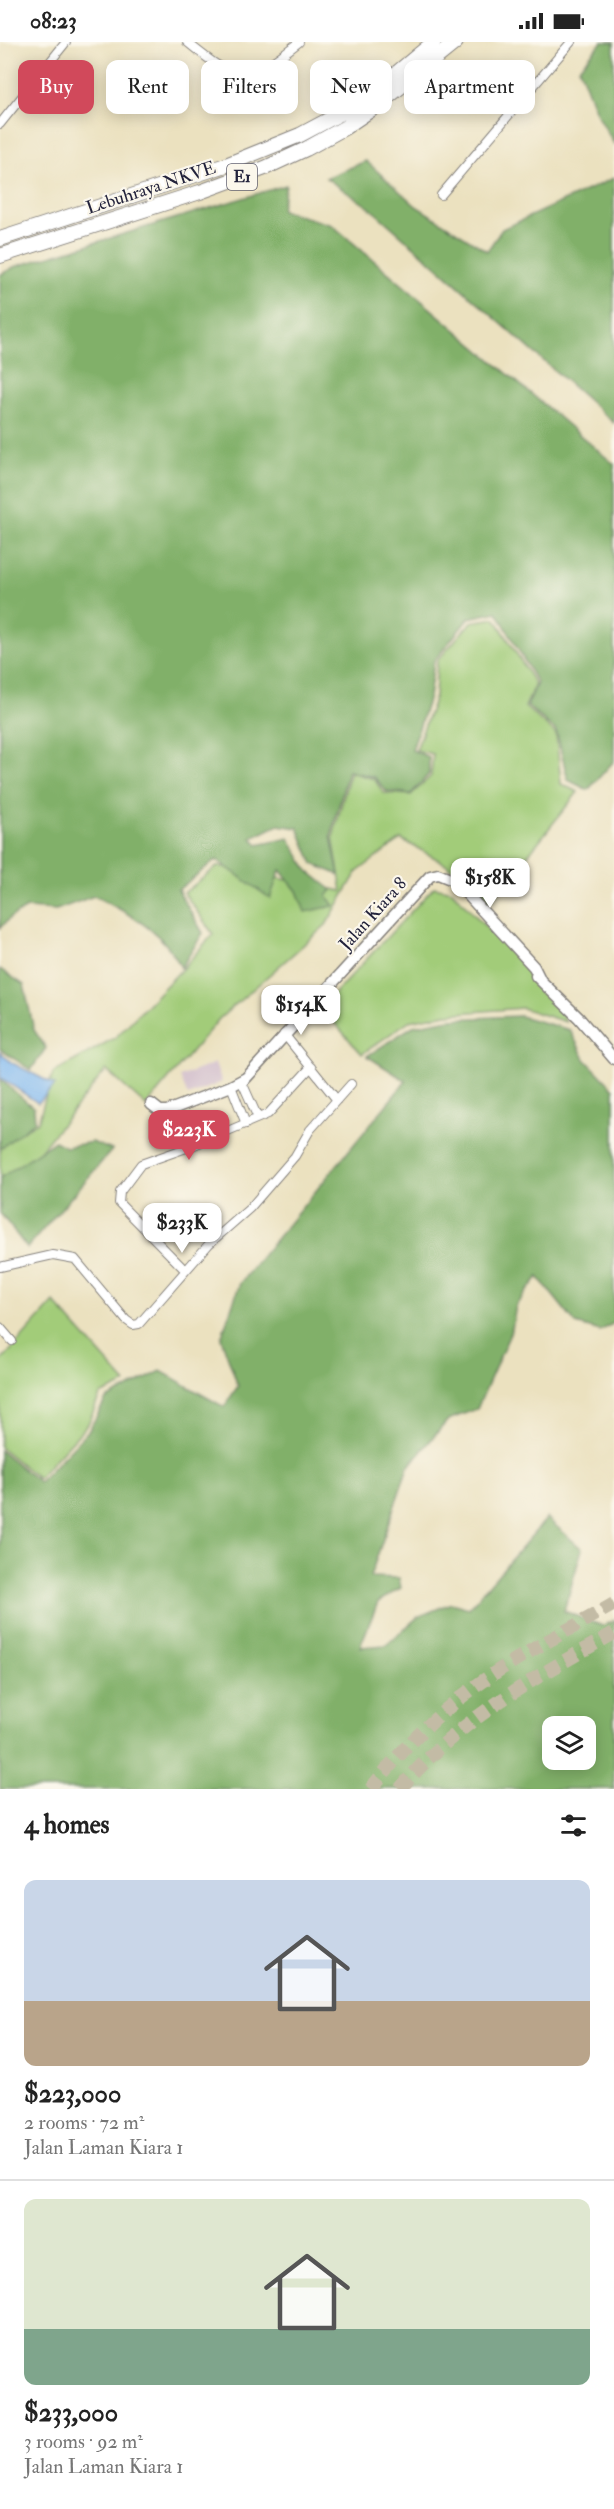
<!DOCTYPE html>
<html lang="en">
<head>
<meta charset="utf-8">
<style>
	body { margin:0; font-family:"IM FELL Double Pica",serif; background:#f6f6f6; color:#222; height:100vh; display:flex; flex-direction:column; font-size:22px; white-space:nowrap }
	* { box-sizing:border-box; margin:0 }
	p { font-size:20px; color:#767676 }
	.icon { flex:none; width:33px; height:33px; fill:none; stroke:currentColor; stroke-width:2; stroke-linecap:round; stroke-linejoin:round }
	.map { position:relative; height:1747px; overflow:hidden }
	.side { display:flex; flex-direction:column; background:#fff; flex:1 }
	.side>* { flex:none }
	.hud { position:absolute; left:18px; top:18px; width:579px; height:54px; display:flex; gap:12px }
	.buttons { position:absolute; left:542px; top:1674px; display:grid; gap:12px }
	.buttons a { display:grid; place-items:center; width:54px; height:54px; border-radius:12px; background:#fff; box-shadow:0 3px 15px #0003; font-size:30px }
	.price { position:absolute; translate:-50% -51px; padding:0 14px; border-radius:12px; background:#fff; color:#222; font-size:20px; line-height:39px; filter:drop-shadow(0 2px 3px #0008) }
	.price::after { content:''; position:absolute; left:50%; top:36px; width:18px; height:14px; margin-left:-9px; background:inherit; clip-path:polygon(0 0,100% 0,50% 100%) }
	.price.selected { background:#d1495b; color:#fff }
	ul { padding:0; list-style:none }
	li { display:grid; align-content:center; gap:12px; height:318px; padding:0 24px }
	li+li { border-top:2px solid #e0e0e0 }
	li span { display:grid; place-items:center; height:186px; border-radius:12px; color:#555 }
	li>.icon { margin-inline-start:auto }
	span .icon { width:108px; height:108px; fill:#fffc; stroke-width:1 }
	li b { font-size:26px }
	h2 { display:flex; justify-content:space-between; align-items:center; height:72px; padding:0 24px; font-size:26px }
	.chip { padding:0 21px; border-radius:12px; background:#fff; box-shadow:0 3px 15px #0003; font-size:21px; line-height:54px }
	.chip.selected { background:#d1495b; color:#fff }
	.status { display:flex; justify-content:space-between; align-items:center; height:42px; padding:0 30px; background:#fff; direction:ltr }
	.status svg { height:16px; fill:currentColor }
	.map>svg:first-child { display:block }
	.industrial { fill:#d1bdcb }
	.green { fill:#a2cc79; stroke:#62775a; stroke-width:1.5 }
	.forest { fill:#81b069; stroke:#526952; stroke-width:1.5; fill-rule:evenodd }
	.water { fill:#7fb8f0; stroke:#506d96; stroke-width:1.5 }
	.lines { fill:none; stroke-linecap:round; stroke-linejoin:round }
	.highway-tunnel { stroke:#c3bba5; stroke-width:14; stroke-dasharray:14 7; stroke-linecap:butt }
	.street-casing { stroke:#86827d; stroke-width:10 }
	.secondary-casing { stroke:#86827d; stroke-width:13 }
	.highway-casing { stroke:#86827d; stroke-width:16 }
	.street { stroke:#fff; stroke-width:8 }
	.secondary { stroke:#fff; stroke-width:10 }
	.highway { stroke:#fff; stroke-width:14 }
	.labels { text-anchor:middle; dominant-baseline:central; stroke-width:4.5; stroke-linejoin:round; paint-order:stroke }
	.shield { fill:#fbf7ec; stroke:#636270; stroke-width:1.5 }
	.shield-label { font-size:16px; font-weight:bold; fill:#22223b }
	.street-label { font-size:18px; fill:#22223b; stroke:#fbf7ec }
</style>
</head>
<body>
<div class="status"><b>08:23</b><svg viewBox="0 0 49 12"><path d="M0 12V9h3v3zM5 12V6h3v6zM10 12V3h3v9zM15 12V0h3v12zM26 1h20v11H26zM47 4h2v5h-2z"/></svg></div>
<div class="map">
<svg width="614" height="1747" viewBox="0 0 614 1747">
	<rect width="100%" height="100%" fill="#fbf7ec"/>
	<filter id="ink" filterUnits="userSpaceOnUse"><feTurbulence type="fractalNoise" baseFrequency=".0167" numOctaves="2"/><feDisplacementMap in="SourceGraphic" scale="12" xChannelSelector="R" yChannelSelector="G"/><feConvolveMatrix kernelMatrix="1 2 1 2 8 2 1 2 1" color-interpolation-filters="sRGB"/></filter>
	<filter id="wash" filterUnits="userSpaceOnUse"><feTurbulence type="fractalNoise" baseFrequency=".008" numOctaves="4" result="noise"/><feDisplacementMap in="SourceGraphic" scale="24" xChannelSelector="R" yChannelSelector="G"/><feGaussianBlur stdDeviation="1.35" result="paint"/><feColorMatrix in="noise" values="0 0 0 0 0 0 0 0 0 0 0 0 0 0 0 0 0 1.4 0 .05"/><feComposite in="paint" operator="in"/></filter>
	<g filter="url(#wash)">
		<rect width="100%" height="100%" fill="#ebe1bf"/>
		<path class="industrial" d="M215 1021 222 1040 188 1054 180 1035Z"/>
		<path class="green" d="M495 576 535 642 525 665 556 692 561 742 578 750 488 863 446 822 401 797 357 830 326 883 219 977 146 1064 106 1028 0 1158V1102L38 1080 53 1031 116 995 183 926 213 892 184 851 218 824 342 849 333 795 350 730 374 737 384 751 411 753 431 734 433 712 416 708 435 655 437 619 471 580Z
			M434 845 452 849 559 962 566 980 522 966 446 972 409 979 362 1012 321 966Z
			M177 1159 184 1172 174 1187 164 1189 154 1178C160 1166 163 1161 177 1159Z
			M54 1260 126 1341 100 1353 88 1382 38 1436 0 1405V1320Z"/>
		<path class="forest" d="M602 0H614V102L596 70 579 26Z
			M366 119 416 164 487 209 502 187 614 136V381L370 166 326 136Z
			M286 143 281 168 332 183 614 422V719L588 748 568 738 556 689 527 664 537 641 497 570 469 576 434 619 429 655 412 708 429 715V732L411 752 386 749 374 735 348 729 331 794 339 833 313 822 298 786 278 783 252 796 258 803 289 796 308 829 332 848 327 854 334 864 305 870 297 849 280 828 270 856 216 818 178 848 203 891 181 926C166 891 127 870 94 854L56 868 27 866 11 875 0 886V233L14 225Z
			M0 927 24 943 34 988 46 1006 31 1028 0 1007Z
			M520 974 570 988 585 1017 614 1047V1281L600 1289 576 1282 538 1235 516 1263 512 1287 477 1367 448 1378 408 1425 370 1535 399 1536 401 1546 378 1560 360 1605 386 1603 418 1575 451 1561 469 1566 547 1476 582 1507 564 1569 603 1584 614 1578V1747H0V1408L39 1440 89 1388 106 1357 161 1329 224 1365 238 1344 221 1296 240 1241 406 1039 367 1014 413 984 450 977ZM552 1684H585V1718H552Z
			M0 1037 34 1066 35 1079 0 1107Z
			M55 1099 66 1105 92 1100 112 1108 27 1206 0 1171V1136Z"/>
		<path class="water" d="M0 1010 12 1021 55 1043 38 1061 0 1035Z"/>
	</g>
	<g filter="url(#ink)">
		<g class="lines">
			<path class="highway-tunnel" d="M371 1747C398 1712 429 1680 464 1653 510 1617 564 1591 614 1562
				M400 1747C459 1677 536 1635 614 1591"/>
			<g class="street-casing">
				<path id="street" d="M187 0C238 42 246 42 299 0
					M0 82 66 0
					M441 153 571 0
					M284 992 337 1058
					M241 1038 258 1076
					M231 1044 246 1082
					M0 1225 53 1213 75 1217 126 1278 133 1283 139 1282 209 1202 250 1166 295 1114 310 1088 351 1042
					M185 1228 119 1161 120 1150 141 1122 192 1104 268 1072 311 1025
					M0 1285 12 1299"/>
			</g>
			<g class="secondary-casing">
				<path id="secondary" d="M536 934 579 976 614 1017
					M151 1062 160 1069H167L231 1044 246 1036 430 834 438 832 455 839 534 925 540 937"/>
			</g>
			<g class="highway-casing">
				<path id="highway" d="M0 197 226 123 300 93 343 70 375 49 434 0
					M0 214 200 150 265 126 306 107 344 86 378 63 456 0"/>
			</g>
			<use href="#street" class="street"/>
			<use href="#secondary" class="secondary"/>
			<use href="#highway" class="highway"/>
		</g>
	</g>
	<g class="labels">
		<rect class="shield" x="227" y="122" width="30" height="26" rx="4.5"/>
		<g class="shield-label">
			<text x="242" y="135">E1</text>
		</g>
		<g class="street-label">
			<text transform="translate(151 146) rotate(-18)">Lebuhraya NKVE</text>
			<text transform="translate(373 872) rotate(-48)">Jalan Kiara 8</text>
		</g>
	</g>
</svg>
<div class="buttons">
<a><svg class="icon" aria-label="layers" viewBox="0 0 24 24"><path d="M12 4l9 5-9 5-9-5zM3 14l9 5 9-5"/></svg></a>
</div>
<b class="price" style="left:490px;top:867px">$158K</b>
<b class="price" style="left:301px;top:994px">$154K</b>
<b class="price selected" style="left:189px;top:1119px">$223K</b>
<b class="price" style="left:182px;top:1212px">$233K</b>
<div class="hud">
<a class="chip selected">Buy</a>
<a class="chip">Rent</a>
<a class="chip">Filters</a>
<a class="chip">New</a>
<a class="chip">Apartment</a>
</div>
</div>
<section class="side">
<h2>4 homes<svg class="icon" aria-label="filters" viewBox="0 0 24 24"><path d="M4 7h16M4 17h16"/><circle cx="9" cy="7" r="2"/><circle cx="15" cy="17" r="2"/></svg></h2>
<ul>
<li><span style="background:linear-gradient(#c9d6e8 65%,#b9a48a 0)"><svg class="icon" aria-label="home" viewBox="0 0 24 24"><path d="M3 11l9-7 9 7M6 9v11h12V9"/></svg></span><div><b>$223,000</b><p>2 rooms · 72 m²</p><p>Jalan Laman Kiara 1</p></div></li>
<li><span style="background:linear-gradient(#dfe7d0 70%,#7fa58c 0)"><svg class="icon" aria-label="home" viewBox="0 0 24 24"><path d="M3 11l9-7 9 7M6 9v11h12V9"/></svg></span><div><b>$233,000</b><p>3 rooms · 92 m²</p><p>Jalan Laman Kiara 1</p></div></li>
</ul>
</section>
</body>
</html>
